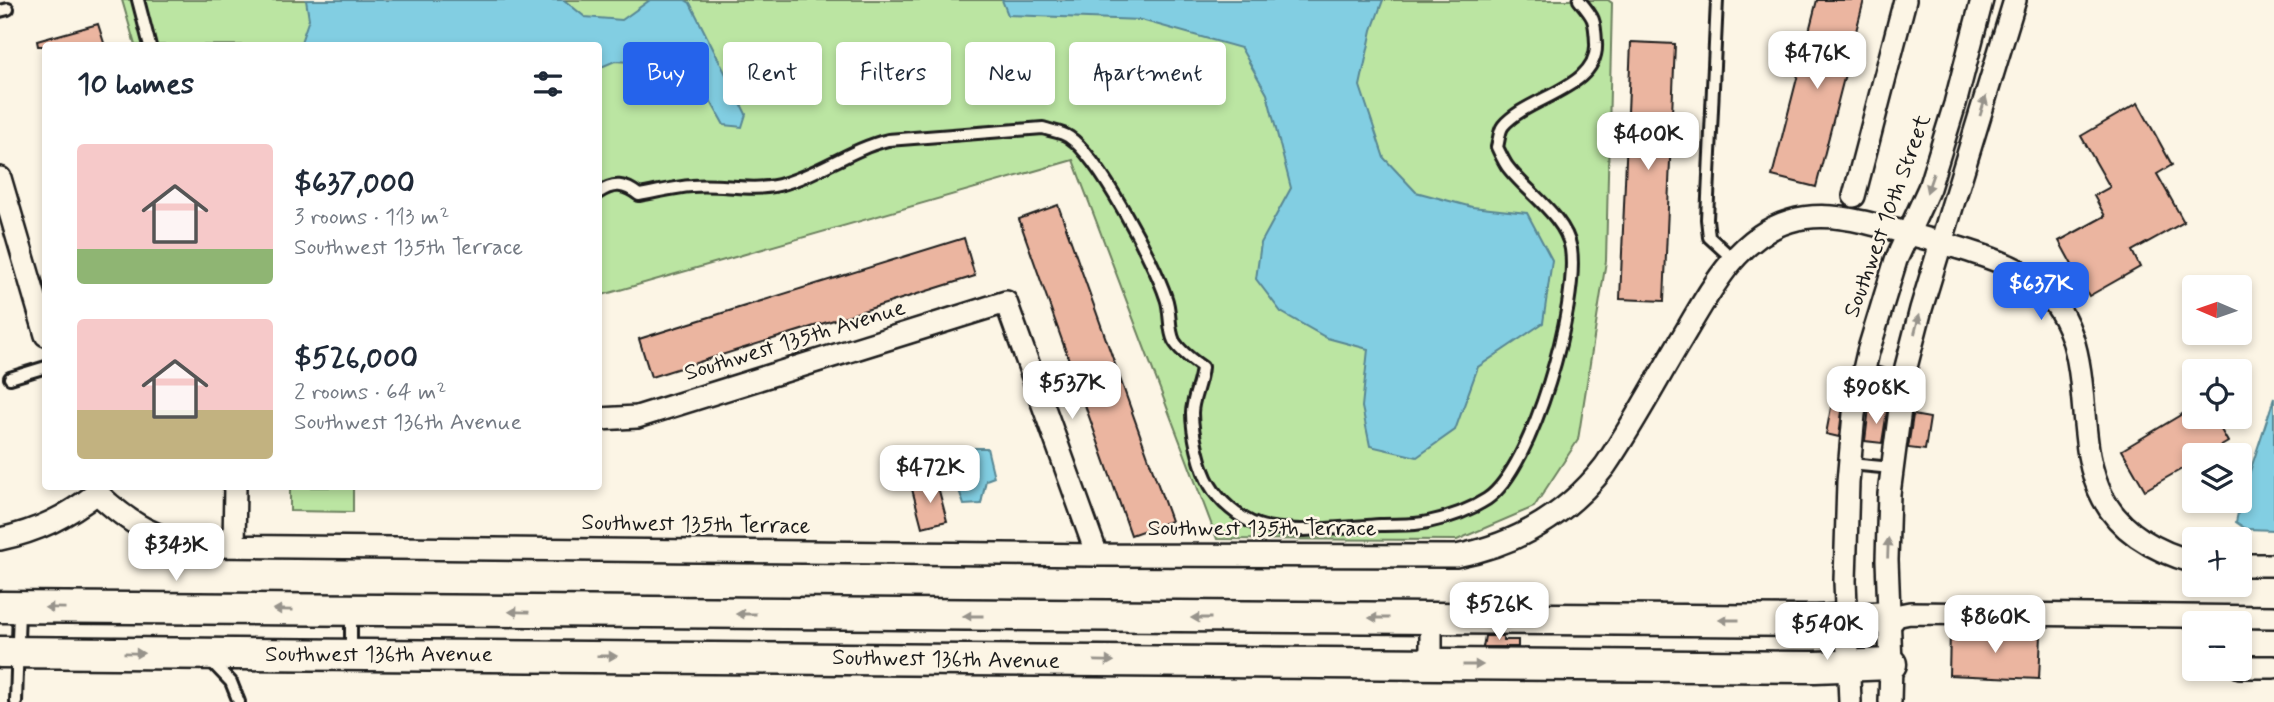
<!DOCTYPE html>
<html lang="en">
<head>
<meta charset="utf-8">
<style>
	body { margin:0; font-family:Mynerve,sans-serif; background:#f2f2f3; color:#1f2937; height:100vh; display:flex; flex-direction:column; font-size:26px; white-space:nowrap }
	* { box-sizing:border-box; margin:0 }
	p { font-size:23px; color:#747a83 }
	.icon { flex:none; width:38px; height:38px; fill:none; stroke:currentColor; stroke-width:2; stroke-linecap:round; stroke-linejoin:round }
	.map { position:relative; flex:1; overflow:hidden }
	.side { position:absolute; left:42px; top:42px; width:560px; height:448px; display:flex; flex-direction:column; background:#fff; border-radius:7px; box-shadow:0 4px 10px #0003 }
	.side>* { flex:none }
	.top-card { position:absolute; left:623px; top:42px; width:665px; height:63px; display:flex; gap:14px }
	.needle { width:46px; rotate:272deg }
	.buttons { position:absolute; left:2182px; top:275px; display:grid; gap:14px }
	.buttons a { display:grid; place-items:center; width:70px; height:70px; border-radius:7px; background:#fff; box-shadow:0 4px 10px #0003; font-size:35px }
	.price { position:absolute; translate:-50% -60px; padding:0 16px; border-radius:14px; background:#fff; color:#222; font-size:23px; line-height:46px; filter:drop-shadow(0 2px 4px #0008) }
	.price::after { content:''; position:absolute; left:50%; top:42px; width:21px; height:16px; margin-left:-10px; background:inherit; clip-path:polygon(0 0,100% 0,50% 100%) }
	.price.on { background:#2563eb; color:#fff }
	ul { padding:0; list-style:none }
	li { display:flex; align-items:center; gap:21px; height:175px; padding:0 35px }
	li span { display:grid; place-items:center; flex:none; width:196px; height:140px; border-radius:7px; color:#555 }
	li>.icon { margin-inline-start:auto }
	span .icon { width:84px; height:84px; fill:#fffc; stroke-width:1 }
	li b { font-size:30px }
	h2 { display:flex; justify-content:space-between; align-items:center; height:84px; padding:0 35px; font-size:30px }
	.tag { padding:0 24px; border-radius:7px; background:#fff; box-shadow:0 4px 10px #0003; font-size:24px; line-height:63px }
	.tag.on { background:#2563eb; color:#fff }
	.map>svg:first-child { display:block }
	.green { fill:#bbe5a2; stroke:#6c805f; stroke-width:2 }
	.water { fill:#82cee2; stroke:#598793; stroke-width:2 }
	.building { fill:#ebb5a0; stroke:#1c1c1c; stroke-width:2 }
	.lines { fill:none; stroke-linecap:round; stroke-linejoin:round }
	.lane-casing { stroke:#1c1c1c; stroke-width:16 }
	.street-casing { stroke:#1c1c1c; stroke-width:26 }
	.secondary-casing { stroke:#1c1c1c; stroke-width:35 }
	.lane { stroke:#fcf5e5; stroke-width:10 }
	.street { stroke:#fcf5e5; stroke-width:21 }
	.secondary { stroke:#fcf5e5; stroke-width:30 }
	.oneway { fill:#97938b }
	.labels { text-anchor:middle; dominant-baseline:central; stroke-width:5; stroke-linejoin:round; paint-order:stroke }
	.street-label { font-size:23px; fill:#1c1c1c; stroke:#fcf5e5 }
</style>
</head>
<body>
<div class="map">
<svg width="2274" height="702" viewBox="0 0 2274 702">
	<rect width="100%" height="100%" fill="#fcf5e5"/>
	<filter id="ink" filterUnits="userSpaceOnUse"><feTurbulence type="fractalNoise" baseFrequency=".0143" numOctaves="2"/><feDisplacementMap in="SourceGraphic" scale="14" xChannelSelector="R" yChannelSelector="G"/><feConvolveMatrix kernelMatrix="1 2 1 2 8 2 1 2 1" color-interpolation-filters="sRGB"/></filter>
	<g filter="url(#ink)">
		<path class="green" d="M122 0H1608L1612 3 1606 261 1578 440 1534 507 1457 540 1217 539 1073 160 599 296 598 46 135 45Z
			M290 487H353V512L290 511Z"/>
		<path class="water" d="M306 0H564L585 17 622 20 650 0H685L690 3 746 114 742 127 724 125 705 91 678 65 615 61 599 68 598 46 300 45 309 19Z
			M1002 0H1383L1372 30 1360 86 1384 158 1416 192 1472 207 1527 213 1552 260 1543 323 1478 367 1455 430 1417 457 1370 446 1362 407 1368 349 1327 338 1281 312 1256 279 1261 243 1291 188 1267 94 1241 48 1141 20 1008 15Z
			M2274 398V530L2246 529 2236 522 2241 499Z
			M970 448H987L994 477 986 480 981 504 964 505 955 478 964 473Z"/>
		<path class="building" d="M1817 0H1864L1816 187 1772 176Z
			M98 24 105 46H38L37 41Z
			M1631 42 1675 44 1664 301 1620 299Z
			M2138 103 2172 165 2157 174 2184 222 2132 251 2140 267 2089 296 2059 241 2105 216 2094 196 2110 187 2081 136Z
			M1058 205 1171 521 1131 535 1019 219Z
			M964 238 975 276 651 377 639 339Z
			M1832 402 1843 403 1839 437 1826 434Z
			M2194 407V416H2213L2228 442 2206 455H2194V462L2145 490 2122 450Z
			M1869 408 1887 411 1882 443 1865 441Z
			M1913 415 1930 418 1925 450 1908 448Z
			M937 483 947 521 922 527 912 489Z
			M1950 632 2041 635 2039 679 1949 675Z
			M1485 636H1503V640H1518V647H1483Z"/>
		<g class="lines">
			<g class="lane-casing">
				<path id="lane" d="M138 0 150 46
					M1717 0 1707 219 1709 237 1734 260
					M0 11 8 9
					M598 193C614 182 625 184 639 195 657 192 675 187 692 186 721 183 750 192 779 185 818 175 850 149 888 140L1043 128C1051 131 1062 132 1069 137 1098 156 1155 263 1166 298 1171 311 1168 329 1174 341 1180 351 1192 360 1202 367 1201 383 1192 399 1192 413 1192 432 1200 469 1210 485 1219 501 1240 519 1258 525 1290 535 1346 527 1380 525 1395 524 1413 526 1428 522 1447 518 1470 510 1487 499 1533 468 1579 303 1571 249 1566 216 1525 191 1507 166 1503 160 1500 153 1497 147 1499 141 1499 131 1503 126 1528 96 1599 89 1596 43 1595 19 1594 18 1579 0
					M1863 370 1904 381
					M10 378 46 367
					M1850 464 1892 468
					M351 653V613
					M210 660 231 682 239 702
					M16 702 19 610"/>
			</g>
			<g class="street-casing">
				<path id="street" d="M0 178 46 335
					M1854 196 1905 0
					M598 419 637 417 1006 302 1097 555
					M0 539C38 531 66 517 97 493 131 525 157 540 204 546L1097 555 1456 556C1518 544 1567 515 1605 466 1631 428 1653 387 1676 348 1705 301 1733 238 1790 221 1829 209 1872 224 1910 234 1941 243 1998 257 2024 274 2140 351 2015 513 2194 562
					M234 546 235 486
					M2240 565H2274
					M1890 617 1910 613 2274 617
					M1431 664V618
					M2240 667H2274
					M1850 702 1845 581 1848 482 1854 414 1868 352 1896 260 1929 188 1955 104 1982 0
					M1890 702 1891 664 1887 560 1889 494 1905 371 1921 309 2015 0"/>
			</g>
			<g class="secondary-casing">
				<path id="secondary" d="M0 607 1816 621 1890 617
					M0 652 1815 667 1891 664"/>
			</g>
			<use href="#lane" class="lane"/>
			<use href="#street" class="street"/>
			<use href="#secondary" class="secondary"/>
		</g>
		<defs><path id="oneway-solid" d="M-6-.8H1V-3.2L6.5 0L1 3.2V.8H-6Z" transform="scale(1.75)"/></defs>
		<g class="oneway">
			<use href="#oneway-solid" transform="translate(1983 106) rotate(-73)"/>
			<use href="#oneway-solid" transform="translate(1930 183) rotate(109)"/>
			<use href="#oneway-solid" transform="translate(1917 324) rotate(-76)"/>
			<use href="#oneway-solid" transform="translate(1888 548) rotate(-88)"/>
			<use href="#oneway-solid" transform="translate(55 608) rotate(-179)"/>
			<use href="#oneway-solid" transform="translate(283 610) rotate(-179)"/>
			<use href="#oneway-solid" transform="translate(519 612) rotate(-179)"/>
			<use href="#oneway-solid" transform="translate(746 614) rotate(-180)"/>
			<use href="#oneway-solid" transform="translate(973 616) rotate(-180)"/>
			<use href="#oneway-solid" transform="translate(1201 618) rotate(-180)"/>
			<use href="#oneway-solid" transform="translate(1379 618) rotate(180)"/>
			<use href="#oneway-solid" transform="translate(1729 620) rotate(-180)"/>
			<use href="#oneway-solid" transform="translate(134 653) rotate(1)"/>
			<use href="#oneway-solid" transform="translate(607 656)"/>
			<use href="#oneway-solid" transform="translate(1104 661) rotate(1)"/>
			<use href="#oneway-solid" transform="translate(1473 665)"/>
		</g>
	</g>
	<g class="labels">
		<g class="street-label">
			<text transform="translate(1888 216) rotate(-70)">Southwest 10th Street</text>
			<text transform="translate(795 341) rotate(-17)">Southwest 135th Avenue</text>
			<text transform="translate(696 525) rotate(1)">Southwest 135th Terrace</text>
			<text x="1262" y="529">Southwest 135th Terrace</text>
			<text x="379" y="655">Southwest 136th Avenue</text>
			<text transform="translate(946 660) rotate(1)">Southwest 136th Avenue</text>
		</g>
	</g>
</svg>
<div class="buttons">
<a><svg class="needle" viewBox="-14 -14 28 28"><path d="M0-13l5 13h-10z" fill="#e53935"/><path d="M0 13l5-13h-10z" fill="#747a83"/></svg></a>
<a><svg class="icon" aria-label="locate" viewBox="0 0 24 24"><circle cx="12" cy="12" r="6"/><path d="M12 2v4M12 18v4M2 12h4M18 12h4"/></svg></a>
<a><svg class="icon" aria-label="layers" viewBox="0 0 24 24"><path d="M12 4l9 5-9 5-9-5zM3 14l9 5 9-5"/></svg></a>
<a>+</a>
<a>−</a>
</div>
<b class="price" style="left:1817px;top:91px">$476K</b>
<b class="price" style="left:1648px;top:172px">$400K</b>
<b class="price on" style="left:2041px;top:322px">$637K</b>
<b class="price" style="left:1072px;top:421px">$537K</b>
<b class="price" style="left:1876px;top:426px">$908K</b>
<b class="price" style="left:930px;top:505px">$472K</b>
<b class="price" style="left:176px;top:583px">$343K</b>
<b class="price" style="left:1499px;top:642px">$526K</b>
<b class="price" style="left:1995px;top:655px">$860K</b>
<b class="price" style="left:1827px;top:662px">$540K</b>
<div class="top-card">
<a class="tag on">Buy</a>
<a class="tag">Rent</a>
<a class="tag">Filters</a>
<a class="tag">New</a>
<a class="tag">Apartment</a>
</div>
<section class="side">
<h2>10 homes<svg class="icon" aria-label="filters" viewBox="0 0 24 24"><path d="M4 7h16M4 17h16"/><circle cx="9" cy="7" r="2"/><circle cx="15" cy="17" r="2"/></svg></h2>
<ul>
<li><span style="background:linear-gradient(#f6c9c9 75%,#8fb573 0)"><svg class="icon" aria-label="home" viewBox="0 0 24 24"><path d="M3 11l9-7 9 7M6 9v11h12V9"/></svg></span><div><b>$637,000</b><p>3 rooms · 113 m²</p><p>Southwest 135th Terrace</p></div></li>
<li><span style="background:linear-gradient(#f6c9c9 65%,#c2b280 0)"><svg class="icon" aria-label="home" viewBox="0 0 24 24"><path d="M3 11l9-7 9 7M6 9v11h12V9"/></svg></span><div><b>$526,000</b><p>2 rooms · 64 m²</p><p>Southwest 136th Avenue</p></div></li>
</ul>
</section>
</div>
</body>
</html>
